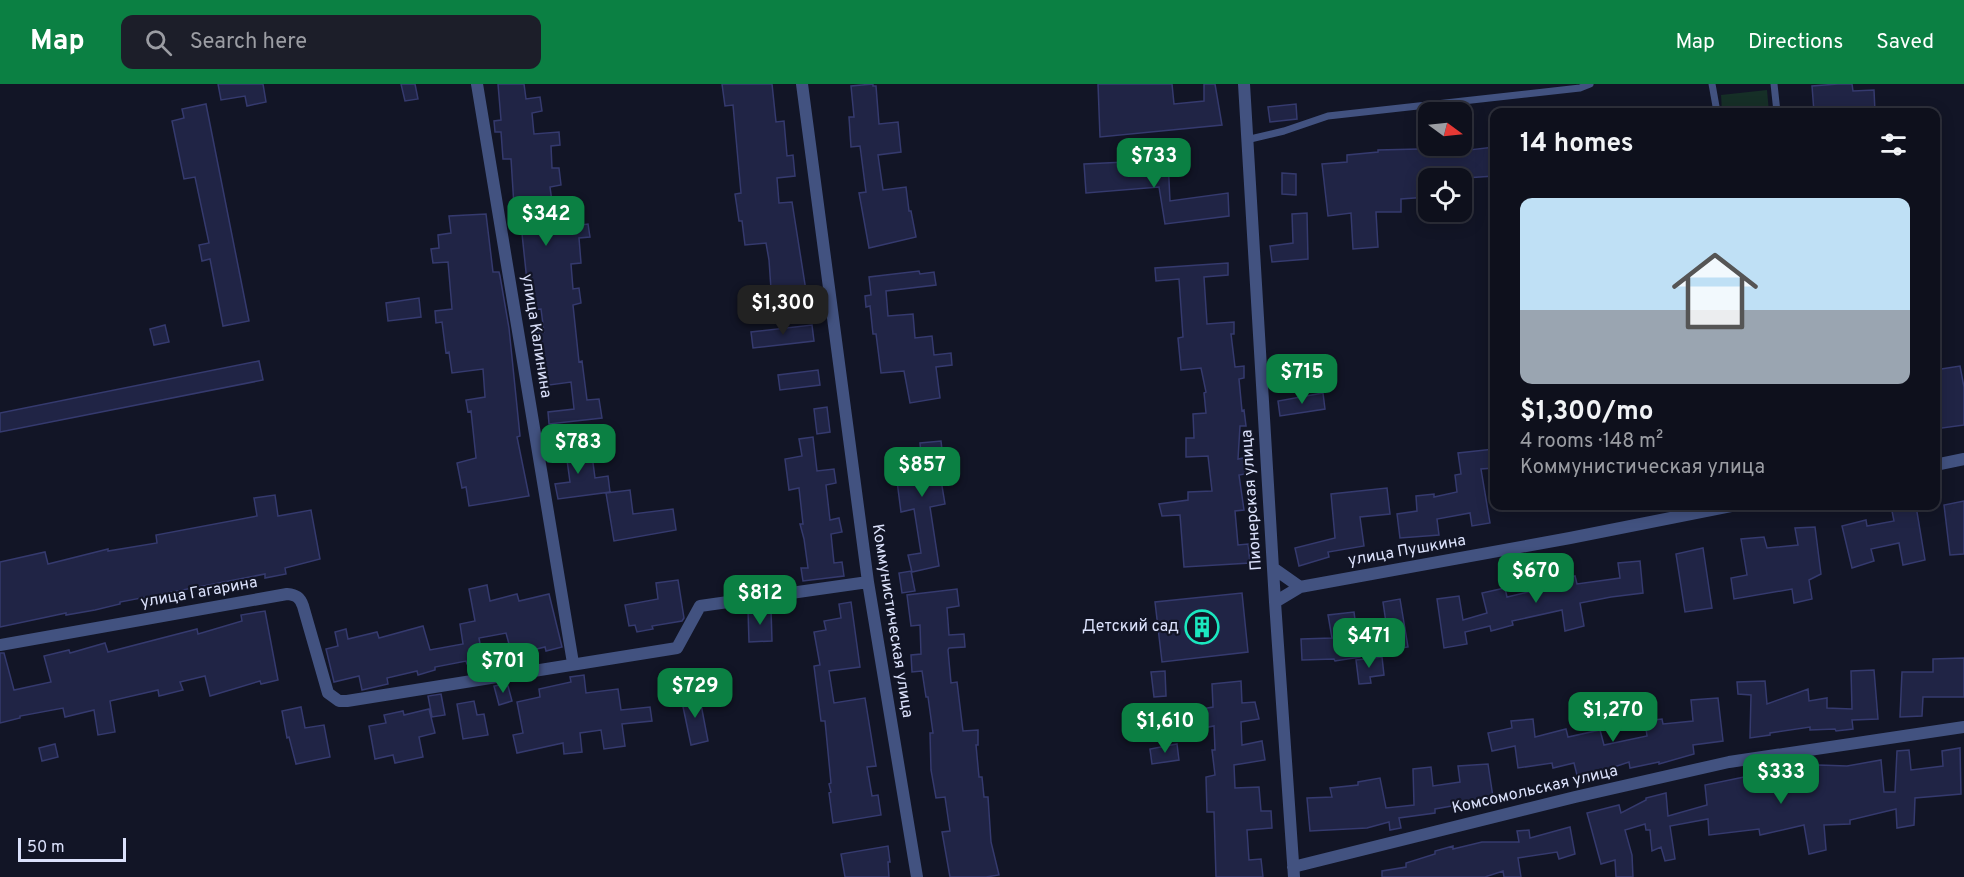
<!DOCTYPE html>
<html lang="en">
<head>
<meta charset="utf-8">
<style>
	body { margin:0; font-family:Overpass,sans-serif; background:#1c1e29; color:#f1f3f6; height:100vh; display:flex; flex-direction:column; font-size:22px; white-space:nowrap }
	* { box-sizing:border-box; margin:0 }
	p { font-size:20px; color:#9b9da3 }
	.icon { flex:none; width:33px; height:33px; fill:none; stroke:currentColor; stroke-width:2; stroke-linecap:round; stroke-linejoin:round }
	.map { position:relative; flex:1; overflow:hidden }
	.details { position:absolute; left:1490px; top:24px; width:450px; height:402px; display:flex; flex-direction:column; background:#0e101c; border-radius:12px; box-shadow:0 3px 15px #0003,0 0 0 2px #2e303b }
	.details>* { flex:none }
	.needle { width:39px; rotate:105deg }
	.fabs { position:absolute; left:1418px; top:18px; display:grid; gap:12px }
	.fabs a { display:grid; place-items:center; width:54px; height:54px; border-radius:12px; background:#0e101c; box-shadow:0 3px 15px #0003,0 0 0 2px #2e303b; font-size:30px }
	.scale { position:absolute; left:18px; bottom:15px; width:108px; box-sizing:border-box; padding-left:6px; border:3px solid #dbe1fb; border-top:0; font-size:16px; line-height:21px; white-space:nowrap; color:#dbe1fb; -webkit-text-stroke:4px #121526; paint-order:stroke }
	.price { position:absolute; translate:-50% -51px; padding:0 14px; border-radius:12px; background:#0b8043; color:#fff; font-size:20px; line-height:39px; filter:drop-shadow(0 2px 3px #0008) }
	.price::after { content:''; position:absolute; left:50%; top:36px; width:18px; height:14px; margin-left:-9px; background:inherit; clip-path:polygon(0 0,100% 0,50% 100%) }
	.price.active { background:#222; color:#fff }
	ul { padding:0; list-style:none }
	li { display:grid; align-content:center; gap:12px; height:318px; padding:0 30px }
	li span { display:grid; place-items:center; height:186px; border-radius:12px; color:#555 }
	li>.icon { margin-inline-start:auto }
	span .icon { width:108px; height:108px; fill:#fffc; stroke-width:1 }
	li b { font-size:26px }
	h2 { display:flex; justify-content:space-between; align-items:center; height:72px; padding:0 30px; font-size:26px }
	header { display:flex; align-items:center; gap:36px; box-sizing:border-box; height:84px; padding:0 30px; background:#0b8043; color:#fff }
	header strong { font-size:28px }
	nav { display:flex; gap:33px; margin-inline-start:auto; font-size:21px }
	.search { width:420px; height:54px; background:#1c1e29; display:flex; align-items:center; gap:15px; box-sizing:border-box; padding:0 21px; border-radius:12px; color:#9b9da3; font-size:22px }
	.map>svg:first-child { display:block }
	.green { fill:#162f27 }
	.building { fill:#202445; stroke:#353a6e; stroke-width:1.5 }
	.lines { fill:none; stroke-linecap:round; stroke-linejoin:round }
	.service { stroke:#425280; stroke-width:7 }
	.minor { stroke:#425280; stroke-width:12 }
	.labels { text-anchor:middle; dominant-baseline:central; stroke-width:4.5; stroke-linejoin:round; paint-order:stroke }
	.street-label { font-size:16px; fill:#dbe1fb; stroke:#121526 }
	.poi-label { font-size:16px; fill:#dbe1fb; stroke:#121526; text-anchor:end }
</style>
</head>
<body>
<header>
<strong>Map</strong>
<div class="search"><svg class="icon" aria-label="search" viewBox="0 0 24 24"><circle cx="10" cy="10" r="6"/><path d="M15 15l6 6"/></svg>Search here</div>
<nav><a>Map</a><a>Directions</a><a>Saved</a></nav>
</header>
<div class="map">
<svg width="1964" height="793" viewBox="0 0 1964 793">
	<rect width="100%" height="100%" fill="#121526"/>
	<path class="green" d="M1767 6 1769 28H1722L1721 11Z"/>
	<path class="building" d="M218 0H263L266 18 247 22 245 12 221 16Z
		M401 0H415L418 15 405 17Z
		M498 0H524L526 15 540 13 542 27 532 29 534 50 559 48 560 61 551 62 552 84H559L561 101 550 103 553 125H563L565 143 588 140 590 153 579 154 581 179 571 180 573 205 579 204 581 219 573 221 579 278 582 277 587 316 599 315 602 334 549 340 548 328 574 325 571 298 542 302 540 288H545L541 262H536L535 249 544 248 541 225 530 226 519 121 514 122 511 75H503L501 48H495L494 37 501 36Z
		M722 0H772L776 38 784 37 787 72 793 71 795 92 777 94 779 119 792 118 807 213 749 217V206L771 205 769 176 766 159 745 161 742 137H739L735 110 741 109 733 21 725 22Z
		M873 0V2H876L879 40 898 38 901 68 878 71 883 106 906 103 909 127H911L916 153 869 164 859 109 866 108 860 62 851 63 849 33H854L851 2Z
		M1098 0H1172L1174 20 1204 17V0H1215L1222 41 1100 53Z
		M1838 0H1852L1853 7 1874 6 1875 28H1814L1812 2Z
		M206 20 249 237 223 242 210 175 202 177 199 161 209 159 195 93 184 95 172 37 184 34 182 25Z
		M1296 20 1297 35 1270 38 1268 23Z
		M1494 63V92L1465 94H1428V113L1401 115V128H1376L1378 163 1353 165 1351 129 1328 132 1322 80 1347 78V71L1378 68V66L1461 64V67Z
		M1168 76 1170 117 1228 109 1229 132 1165 140 1159 103 1086 109 1084 80Z
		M1282 89 1296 90V111L1282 110Z
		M1307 129 1308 175 1272 178 1270 162 1293 159 1292 130Z
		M486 130 493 188H499L500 192 509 244 520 352 517 353 529 412 469 422 466 403 462 404 457 379 476 374 471 327 468 328 466 316 485 313 483 285 452 289 449 268 446 269 442 238 436 239 435 227 452 225 448 178 433 179 431 165 439 164 438 151 451 149 449 132Z
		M1228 179V191L1204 193 1207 240 1234 238V250H1231L1235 283 1244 282V294L1239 295 1242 327 1244 326 1246 342H1240L1238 375 1249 373 1250 389 1239 391 1244 426 1235 427 1238 461 1248 460 1250 479 1184 483 1180 431 1162 432 1159 420 1188 416V408L1212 407 1208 372 1186 373V354H1194L1193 330 1206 329 1204 309 1206 308 1201 284 1181 286 1178 254 1183 253 1179 195 1156 197 1155 184Z
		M919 187 920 190 934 188 936 201 886 207 888 232 913 230 915 254 932 252 934 271 951 269 952 281 936 283 940 314 910 319 904 287 881 289 876 250H873L870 222 866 223 865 212 871 211 869 193Z
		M419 214 421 233 388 237 386 219Z
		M165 241 169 258 154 261 150 245Z
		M812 241 814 257 753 264 751 248Z
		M259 277 263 296 0 348V329Z
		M1960 282 1964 303V341L1935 345V286Z
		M818 286 820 301 780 306 778 291Z
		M1323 309 1325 325 1280 332 1278 317Z
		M827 323 830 348 817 350 814 325Z
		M813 353 817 387 834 385 836 399 826 401 830 436 839 434 842 448 831 450 834 479 842 478 844 492 803 497 801 484H808L804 455 800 440H803L799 404 789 406 785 375 802 372 799 355Z
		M941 357 944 383 939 384 945 420 930 423 939 482 912 488 908 471 921 469 914 425 901 428 894 374 921 371 920 359Z
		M575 362 577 373 592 371 595 394 608 392 610 408 558 415 555 400 570 398 567 376 548 378 546 366Z
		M1494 365V384L1481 385 1490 439 1472 442 1470 429 1437 435 1439 451 1400 454 1397 430 1417 427 1416 412 1434 410V413L1457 408 1455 391 1461 390 1458 369Z
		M1387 404 1390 430 1360 433 1364 462 1328 468 1329 473 1299 482 1295 464 1335 454 1331 410Z
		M630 406 633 430 673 425 676 446 614 457 606 409Z
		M275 411 278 432 311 426 320 475 285 484 286 490 265 494V490L120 518V520L95 526 66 531V529L0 543V478L45 468 48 480 108 465V467L157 459 156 451 257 432 254 414Z
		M1964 417V470L1950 471 1944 421Z
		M1916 422 1925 476 1903 481 1899 459 1871 465 1874 477 1852 484 1842 442 1866 436 1867 442 1894 437 1892 427Z
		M1815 443 1821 490 1809 496 1812 515 1794 519 1792 505 1734 515 1731 494 1747 491 1741 455 1764 453 1767 464 1798 461 1795 444Z
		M1703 464 1712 524 1685 528 1676 470Z
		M1640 477 1643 509 1611 513 1580 519 1584 542 1565 547 1562 526 1512 537 1513 541 1491 547 1490 542 1465 548 1467 560 1444 564 1437 515 1459 512 1463 536 1487 529 1482 509 1505 504 1507 513 1553 502 1552 497 1575 492 1577 500 1620 494 1618 479Z
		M911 487 915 507 902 509 899 489Z
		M678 496 684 534 682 537 652 542 653 545 637 548 635 541 629 542 625 521 658 515 656 499Z
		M487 501 490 517 517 510 519 517 549 510 562 563 546 567 545 563 512 571 506 549 479 554 483 577 467 580 466 577 435 583V586L418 591 417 587 387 594 388 600 362 606 359 592 334 598 326 565 338 562 335 548 346 545 348 555 377 548 379 554 423 542 430 566 463 560 460 540 475 537 469 505Z
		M957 505 959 522 947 524 949 551 964 550 965 563 949 564 948 566 951 599 957 598 963 647 978 646V661H976L979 693H982L984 713H988L991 758 999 791 986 793H950L942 748 950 747 945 713 936 714 931 686 930 649H933L928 613H926L922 587 912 588 911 571 921 570 920 541 911 542 907 511Z
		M1242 509 1248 568 1162 578 1155 518Z
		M1400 515 1408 563 1390 566 1383 518Z
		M851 518 860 583 829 587 834 619 865 614 876 682 867 683 872 712 878 711 881 731 833 739 829 709 831 708 829 700 831 699 825 637H821L814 582 820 581 814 548 826 546 824 537 841 534 839 520Z
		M771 525 772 557 749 558 748 526Z
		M265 527 278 596 261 600 260 597 210 612 205 592 180 598 183 606 159 612 158 606 110 617 115 648 98 651 94 626 65 633 63 624 20 632V634L0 639V569H4L14 606 51 598 44 572 69 566 70 569 105 559 108 568 197 545 198 550 242 537 241 531Z
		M1354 528 1360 573 1335 577 1334 575 1302 576 1301 555 1332 554 1328 531Z
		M1382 573 1384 591 1370 593 1371 599 1359 600 1356 576Z
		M1964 574V613H1923L1922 632 1900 633 1902 588H1933V575Z
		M502 575 504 584 489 586 487 577Z
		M1874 586 1878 635 1852 636 1853 645 1836 647 1835 645 1810 646V643L1770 649V651L1750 654 1751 611 1738 610 1737 598 1765 597 1767 620 1808 605 1809 617 1827 614V624L1852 625 1851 587Z
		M1165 587 1166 612 1154 613 1151 588Z
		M584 591 586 609 618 605 621 626 650 623 652 637 622 640 625 662 604 665 601 646 580 649 582 668 564 670 563 659 517 669 513 651 523 649 517 618 540 613 539 605 571 598 570 593Z
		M1241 597 1242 619 1255 618 1259 635 1241 638 1242 661 1262 657 1265 676 1234 681 1235 704 1259 703 1261 727H1271L1272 744 1247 746 1249 776 1261 775 1263 793H1216L1214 728H1207L1206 693 1215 691 1212 666H1215L1214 642 1203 644 1201 625 1213 623 1212 600Z
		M506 600V602H508L512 617 499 621 494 602Z
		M441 610 445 631 432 633 428 612Z
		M699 610 708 657 691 661 681 613Z
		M1718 614 1723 657 1693 661 1694 670 1659 680V678L1630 684 1629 678 1578 695 1574 679 1553 684 1552 679 1518 684 1515 662 1492 667 1488 649 1512 644 1511 637 1533 635 1535 653 1566 645 1568 653 1600 646 1604 661 1647 652 1645 637 1662 635 1663 640 1693 637 1691 616Z
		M474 617 477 631 484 630 488 651 463 655 457 620Z
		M301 623 305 644 324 641 330 673 296 680 289 653 287 654 282 627Z
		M429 625 435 649 419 653 423 673 395 679 393 671 375 675 369 642 386 639 384 631 403 627 404 631Z
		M55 660 58 673 42 677 39 664Z
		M1177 660 1179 676 1152 680 1150 665Z
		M1960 664 1961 710 1915 714 1914 741 1897 744 1896 725 1850 736V740L1824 741 1826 766 1809 770 1804 741 1760 751 1759 745 1709 751 1708 735 1670 742 1675 775 1665 777 1661 763 1652 767 1650 746H1646L1645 740 1625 746 1632 771 1633 793H1616L1615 776 1601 780 1587 729 1619 721 1621 729 1646 716V714L1666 709 1668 732 1707 721 1705 701 1744 693 1773 692 1772 685 1790 683V689L1819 681 1847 682 1881 676 1884 708H1895L1897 667 1909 666 1911 686 1943 682 1942 667Z
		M1488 680 1494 720 1464 726 1463 720 1435 725V729L1399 734 1401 744 1390 746 1389 738 1367 744 1310 747 1307 714 1332 713 1330 704 1358 701V698L1380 694 1386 724 1414 721 1413 685 1431 683 1433 702 1460 698 1458 682Z
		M1570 743 1575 770 1559 775 1557 768 1518 774 1521 793H1504L1503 787 1485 793H1382V787L1406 783V779L1435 770V767L1453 762V765L1482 758H1519L1517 747 1529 746 1530 754Z
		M888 762 890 778H888L889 793H845L841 770Z"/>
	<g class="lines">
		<path class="service" d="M1712 0 1717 28
			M1774 0 1777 28
			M1246 56 1284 47 1328 32 1580 4 1590 0"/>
		<path class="minor" d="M477 0 573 579
			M802 0 868 498 917 793
			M1244 0 1275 518 1294 793
			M1935 381 1964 375
			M1273 484 1300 503
			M1275 518 1300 503 1570 454 1731 422
			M0 561 287 510C296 511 300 513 303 522L328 609 339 617H347L677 564 700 522 868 498
			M1293 783 1575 713 1729 678 1964 643"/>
	</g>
	<defs>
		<g id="building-ring" transform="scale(1.725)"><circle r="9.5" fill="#121526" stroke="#1be7bf" stroke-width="1.5"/><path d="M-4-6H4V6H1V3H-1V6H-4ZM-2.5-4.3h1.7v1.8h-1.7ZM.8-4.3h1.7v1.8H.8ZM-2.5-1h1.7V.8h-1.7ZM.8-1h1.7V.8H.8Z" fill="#1be7bf"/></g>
	</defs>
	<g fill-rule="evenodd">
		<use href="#building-ring" x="1202" y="543"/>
	</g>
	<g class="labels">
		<g class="street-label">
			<text transform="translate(536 252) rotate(81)">улица Калинина</text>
			<text transform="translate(1252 416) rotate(-94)">Пионерская улица</text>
			<text transform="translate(1407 467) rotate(-10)">улица Пушкина</text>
			<text transform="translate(199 509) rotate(-10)">улица Гагарина</text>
			<text transform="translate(892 537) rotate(81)">Коммунистическая улица</text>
			<text transform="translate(1535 706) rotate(-13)">Комсомольская улица</text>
		</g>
		<g class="poi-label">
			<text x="1179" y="543">Детский сад</text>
		</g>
	</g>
</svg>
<div class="fabs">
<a><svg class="needle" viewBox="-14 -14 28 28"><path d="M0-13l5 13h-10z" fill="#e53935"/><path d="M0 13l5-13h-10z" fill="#9b9da3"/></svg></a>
<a><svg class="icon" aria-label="locate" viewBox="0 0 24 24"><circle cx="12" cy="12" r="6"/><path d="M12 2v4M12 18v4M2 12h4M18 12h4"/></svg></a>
</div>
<div class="scale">50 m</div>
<b class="price" style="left:1154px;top:105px">$733</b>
<b class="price" style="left:546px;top:163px">$342</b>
<b class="price active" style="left:783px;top:252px">$1,300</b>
<b class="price" style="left:1302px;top:321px">$715</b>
<b class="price" style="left:578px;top:391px">$783</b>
<b class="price" style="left:922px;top:414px">$857</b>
<b class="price" style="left:1536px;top:520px">$670</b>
<b class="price" style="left:760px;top:542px">$812</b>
<b class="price" style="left:1369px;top:585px">$471</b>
<b class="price" style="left:503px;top:610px">$701</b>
<b class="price" style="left:695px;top:635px">$729</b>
<b class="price" style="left:1613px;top:659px">$1,270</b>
<b class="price" style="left:1165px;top:670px">$1,610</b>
<b class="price" style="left:1781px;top:721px">$333</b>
<section class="details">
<h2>14 homes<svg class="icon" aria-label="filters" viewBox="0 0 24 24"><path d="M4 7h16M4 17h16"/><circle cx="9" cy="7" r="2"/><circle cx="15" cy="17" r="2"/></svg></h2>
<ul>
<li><span style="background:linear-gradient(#bfe0f5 60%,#9aa5b1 0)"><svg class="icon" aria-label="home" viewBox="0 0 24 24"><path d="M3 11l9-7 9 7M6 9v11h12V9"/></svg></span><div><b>$1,300/mo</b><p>4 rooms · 148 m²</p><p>Коммунистическая улица</p></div></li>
</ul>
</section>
</div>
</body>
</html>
